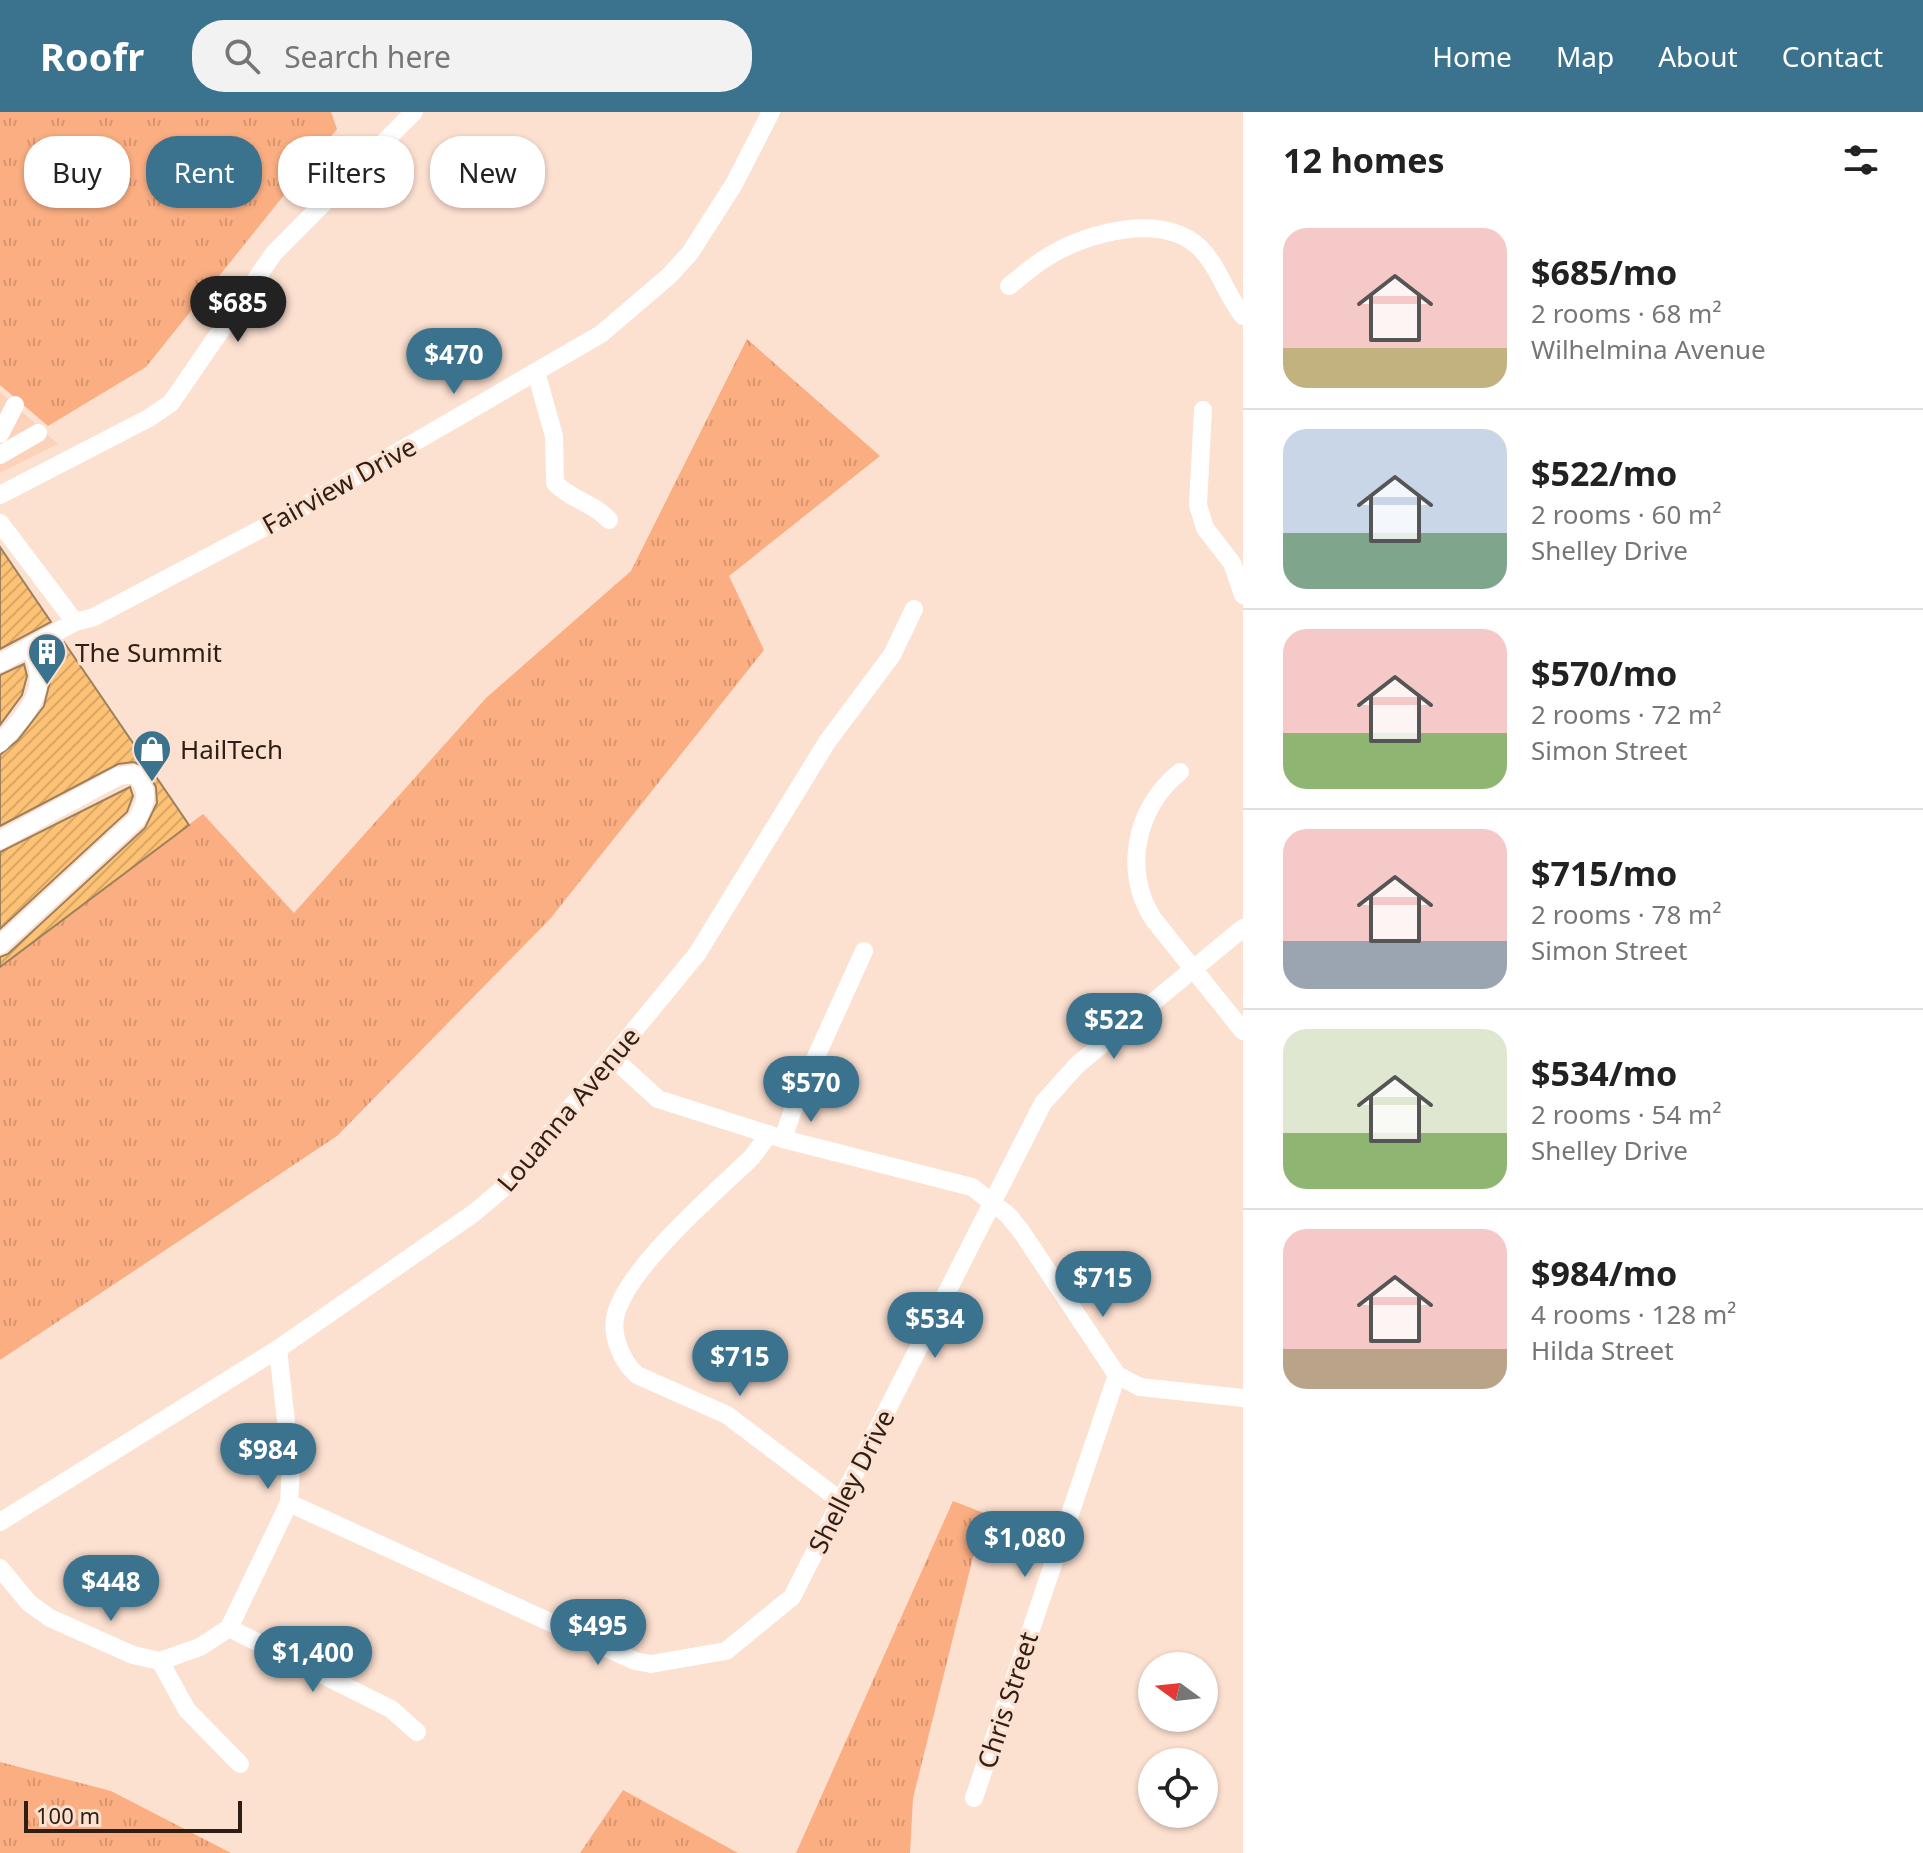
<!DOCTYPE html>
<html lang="en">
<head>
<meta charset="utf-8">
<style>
	body { margin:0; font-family:"Noto Sans",sans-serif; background:#f2f2f2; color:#222; height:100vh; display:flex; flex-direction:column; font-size:30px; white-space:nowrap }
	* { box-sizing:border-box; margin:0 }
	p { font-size:26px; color:#767676 }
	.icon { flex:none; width:44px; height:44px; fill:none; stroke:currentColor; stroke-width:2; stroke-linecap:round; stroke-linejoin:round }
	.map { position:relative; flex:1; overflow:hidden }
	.panel { display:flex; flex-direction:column; background:#fff; width:680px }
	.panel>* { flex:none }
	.guide { position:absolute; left:24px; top:24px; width:760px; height:72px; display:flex; gap:16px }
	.needle { width:52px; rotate:285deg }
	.controls { position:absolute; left:1138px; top:1540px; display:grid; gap:16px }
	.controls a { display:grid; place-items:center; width:80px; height:80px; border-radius:50%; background:#fff; box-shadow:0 2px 6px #0004; font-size:40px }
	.scale { position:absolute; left:24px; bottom:20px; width:218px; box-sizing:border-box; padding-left:8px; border:4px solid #2f1e14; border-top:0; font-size:22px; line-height:28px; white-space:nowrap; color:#2f1e14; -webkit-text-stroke:6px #fce0d0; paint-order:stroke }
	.price { position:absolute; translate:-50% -68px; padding:0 18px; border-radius:28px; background:#3b728d; color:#fff; font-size:26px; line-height:52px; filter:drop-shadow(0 2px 4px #0008) }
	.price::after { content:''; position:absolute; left:50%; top:48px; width:24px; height:18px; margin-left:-12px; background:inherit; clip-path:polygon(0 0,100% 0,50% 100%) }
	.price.active { background:#222; color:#fff }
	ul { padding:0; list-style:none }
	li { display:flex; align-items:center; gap:24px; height:200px; padding:0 40px }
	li+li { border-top:2px solid #e0e0e0 }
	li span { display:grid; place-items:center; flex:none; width:224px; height:160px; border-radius:24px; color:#555 }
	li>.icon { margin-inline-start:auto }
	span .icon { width:96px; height:96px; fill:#fffc; stroke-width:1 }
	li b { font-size:34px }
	h2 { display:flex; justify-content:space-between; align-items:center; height:96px; padding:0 40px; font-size:34px }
	.pill { padding:0 28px; border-radius:32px; background:#fff; box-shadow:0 2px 6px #0004; font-size:28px; line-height:72px }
	.pill.active { background:#3b728d; color:#fff }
	header { display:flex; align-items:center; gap:48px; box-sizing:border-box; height:112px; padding:0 40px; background:#3b728d; color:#fff }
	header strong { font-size:38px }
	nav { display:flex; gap:44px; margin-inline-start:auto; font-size:28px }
	.search { width:560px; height:72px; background:#f2f2f2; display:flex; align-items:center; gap:20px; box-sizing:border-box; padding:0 28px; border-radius:32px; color:#767676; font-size:30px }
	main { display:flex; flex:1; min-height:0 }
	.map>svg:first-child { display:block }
	.built { fill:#fdd2ba }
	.grass { fill:url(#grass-tufts) }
	.building { fill:url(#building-hatch); stroke:#9e805c; stroke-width:2 }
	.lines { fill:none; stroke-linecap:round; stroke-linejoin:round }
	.minor { stroke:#fff; stroke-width:18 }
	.labels { text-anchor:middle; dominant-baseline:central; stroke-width:7; stroke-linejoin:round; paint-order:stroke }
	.street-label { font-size:26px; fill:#2f1e14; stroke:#fce0d0 }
	.poi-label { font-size:26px; fill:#2f1e14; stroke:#fce0d0; text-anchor:start }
</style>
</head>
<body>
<header>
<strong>Roofr</strong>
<div class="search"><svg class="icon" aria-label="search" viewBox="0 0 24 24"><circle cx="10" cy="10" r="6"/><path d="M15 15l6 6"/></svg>Search here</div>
<nav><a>Home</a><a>Map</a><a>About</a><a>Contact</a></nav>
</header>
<main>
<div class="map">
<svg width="1243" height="1741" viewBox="0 0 1243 1741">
	<defs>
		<pattern id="grass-tufts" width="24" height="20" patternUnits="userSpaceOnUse" patternTransform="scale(2)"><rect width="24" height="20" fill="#faae82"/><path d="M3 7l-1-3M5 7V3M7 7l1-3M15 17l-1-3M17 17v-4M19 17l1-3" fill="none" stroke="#d7956f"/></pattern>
		<pattern id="building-hatch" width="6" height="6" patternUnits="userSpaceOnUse" patternTransform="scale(2)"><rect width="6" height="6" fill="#fec275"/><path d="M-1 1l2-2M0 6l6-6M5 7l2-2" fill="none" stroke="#daa664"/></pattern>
	</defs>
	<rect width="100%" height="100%" fill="#fce0d0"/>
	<path class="built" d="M0 280 58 332 0 361Z"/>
	<path class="grass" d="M0 0H331L337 17 146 255 48 314 0 273Z
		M747 227 880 344 729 464 764 538 550 807 337 1024 0 1248V855L203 702 294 801 487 585 631 459Z
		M953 1389 984 1401 913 1686 910 1741H796Z
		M0 1650 111 1679 231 1741H0Z
		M623 1678 738 1741H580Z"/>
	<path class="building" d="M0 435 51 510 0 537Z
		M64 530 189 713 0 855V845L8 842 145 716 157 691 156 675 144 655 134 650 118 652 0 714V643L18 628 44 594 51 565 45 540Z
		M24 552 27 564 22 583 0 613V563Z
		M130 675 133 684 127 700 0 817V740Z"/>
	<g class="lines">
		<path class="minor" d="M1009 174C1022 164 1035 152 1049 144 1088 120 1163 100 1200 136 1219 155 1226 183 1243 204
			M536 260 554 324 555 371C571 388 594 391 609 408
			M1203 298 1198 393 1205 416 1232 451 1243 483
			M0 322 15 293
			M0 343 38 321
			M0 383 149 306 171 291 274 141 414 0
			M0 411 75 510 94 505 301 396 601 222 669 164 690 141 734 72 771 0
			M0 551 75 510
			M0 631C25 603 54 575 30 537
			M1180 660C1135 695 1122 761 1154 808L1243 919
			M0 728 119 664 135 662C150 679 147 689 137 707L0 833
			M613 946 658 987 783 1027 972 1075 1008 1103 1021 1119 1117 1263 1140 1275 1243 1286
			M769 1022 752 1045C715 1081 628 1155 616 1202 610 1222 622 1250 637 1263L727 1303 841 1389
			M783 1027 796 989 864 839
			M289 1391 635 1549 651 1552 726 1539 792 1485 1043 991 1077 953 1243 816
			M0 1410 278 1237 474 1101 507 1073 697 842 827 630 892 543 914 497
			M0 1456 29 1491 50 1506 133 1543 160 1549 200 1535 229 1516 289 1391 291 1355 278 1237
			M229 1516 391 1597 417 1620
			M160 1549 187 1598 240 1652
			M974 1686 1117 1263"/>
	</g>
	<defs>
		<g id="building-pin" transform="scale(2)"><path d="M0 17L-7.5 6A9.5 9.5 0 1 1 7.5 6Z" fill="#3b728d" stroke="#fce0d0"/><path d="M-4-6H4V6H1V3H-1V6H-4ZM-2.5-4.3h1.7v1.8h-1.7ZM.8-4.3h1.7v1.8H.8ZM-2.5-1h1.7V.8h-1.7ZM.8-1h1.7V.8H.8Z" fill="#fff"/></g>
		<g id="shop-pin" transform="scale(2)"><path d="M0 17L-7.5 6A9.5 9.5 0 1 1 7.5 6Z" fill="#3b728d" stroke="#fce0d0"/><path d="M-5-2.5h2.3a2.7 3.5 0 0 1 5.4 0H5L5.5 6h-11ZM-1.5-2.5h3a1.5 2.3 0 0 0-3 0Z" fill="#fff"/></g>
	</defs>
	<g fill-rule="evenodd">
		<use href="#building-pin" x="47" y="540"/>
		<use href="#shop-pin" x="152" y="637"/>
	</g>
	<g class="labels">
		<g class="street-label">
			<text transform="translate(339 373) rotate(-29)">Fairview Drive</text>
			<text transform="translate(568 997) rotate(-50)">Louanna Avenue</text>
			<text transform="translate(851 1369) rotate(-63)">Shelley Drive</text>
			<text transform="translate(1007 1588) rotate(-72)">Chris Street</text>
		</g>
		<g class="poi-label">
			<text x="75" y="540">The Summit</text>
			<text x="180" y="637">HailTech</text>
		</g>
	</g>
</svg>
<div class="controls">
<a><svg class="needle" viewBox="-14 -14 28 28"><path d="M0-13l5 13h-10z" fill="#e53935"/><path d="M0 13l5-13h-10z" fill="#767676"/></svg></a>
<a><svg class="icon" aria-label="locate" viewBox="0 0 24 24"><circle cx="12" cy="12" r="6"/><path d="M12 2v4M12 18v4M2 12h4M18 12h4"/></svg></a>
</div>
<div class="scale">100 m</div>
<b class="price active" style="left:238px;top:232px">$685</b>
<b class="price" style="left:454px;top:284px">$470</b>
<b class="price" style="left:1114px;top:949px">$522</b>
<b class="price" style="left:811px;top:1012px">$570</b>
<b class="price" style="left:1103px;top:1207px">$715</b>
<b class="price" style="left:935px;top:1248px">$534</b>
<b class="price" style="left:740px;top:1286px">$715</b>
<b class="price" style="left:268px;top:1379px">$984</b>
<b class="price" style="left:1025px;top:1467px">$1,080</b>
<b class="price" style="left:111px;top:1511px">$448</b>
<b class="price" style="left:598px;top:1555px">$495</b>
<b class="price" style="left:313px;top:1582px">$1,400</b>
<div class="guide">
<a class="pill">Buy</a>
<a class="pill active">Rent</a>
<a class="pill">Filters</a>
<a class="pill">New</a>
</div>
</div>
<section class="panel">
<h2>12 homes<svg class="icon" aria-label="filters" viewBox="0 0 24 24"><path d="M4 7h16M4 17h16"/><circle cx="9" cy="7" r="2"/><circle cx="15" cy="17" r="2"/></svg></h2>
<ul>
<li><span style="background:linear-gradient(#f6c9c9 75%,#c2b280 0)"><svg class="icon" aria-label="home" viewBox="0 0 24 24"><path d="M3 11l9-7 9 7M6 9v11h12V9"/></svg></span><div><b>$685/mo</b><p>2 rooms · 68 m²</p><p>Wilhelmina Avenue</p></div></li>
<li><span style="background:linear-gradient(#c9d6e8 65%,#7fa58c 0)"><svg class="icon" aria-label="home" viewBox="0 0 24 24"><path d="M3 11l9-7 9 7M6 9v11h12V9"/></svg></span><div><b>$522/mo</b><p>2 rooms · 60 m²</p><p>Shelley Drive</p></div></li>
<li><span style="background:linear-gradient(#f6c9c9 65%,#8fb573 0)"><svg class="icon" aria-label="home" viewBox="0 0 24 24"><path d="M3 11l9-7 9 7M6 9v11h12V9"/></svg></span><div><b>$570/mo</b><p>2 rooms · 72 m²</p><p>Simon Street</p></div></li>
<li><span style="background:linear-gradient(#f6c9c9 70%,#9aa5b1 0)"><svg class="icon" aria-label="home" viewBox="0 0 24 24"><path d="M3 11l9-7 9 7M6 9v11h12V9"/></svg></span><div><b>$715/mo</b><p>2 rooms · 78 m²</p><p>Simon Street</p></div></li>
<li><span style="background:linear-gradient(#dfe7d0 65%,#8fb573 0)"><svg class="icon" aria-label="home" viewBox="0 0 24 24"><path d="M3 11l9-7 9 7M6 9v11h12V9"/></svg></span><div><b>$534/mo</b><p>2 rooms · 54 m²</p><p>Shelley Drive</p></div></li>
<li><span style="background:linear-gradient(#f6c9c9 75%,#b9a48a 0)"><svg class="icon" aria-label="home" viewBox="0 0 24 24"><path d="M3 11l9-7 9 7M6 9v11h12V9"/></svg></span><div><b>$984/mo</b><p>4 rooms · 128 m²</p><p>Hilda Street</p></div></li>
</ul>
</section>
</main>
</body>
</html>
